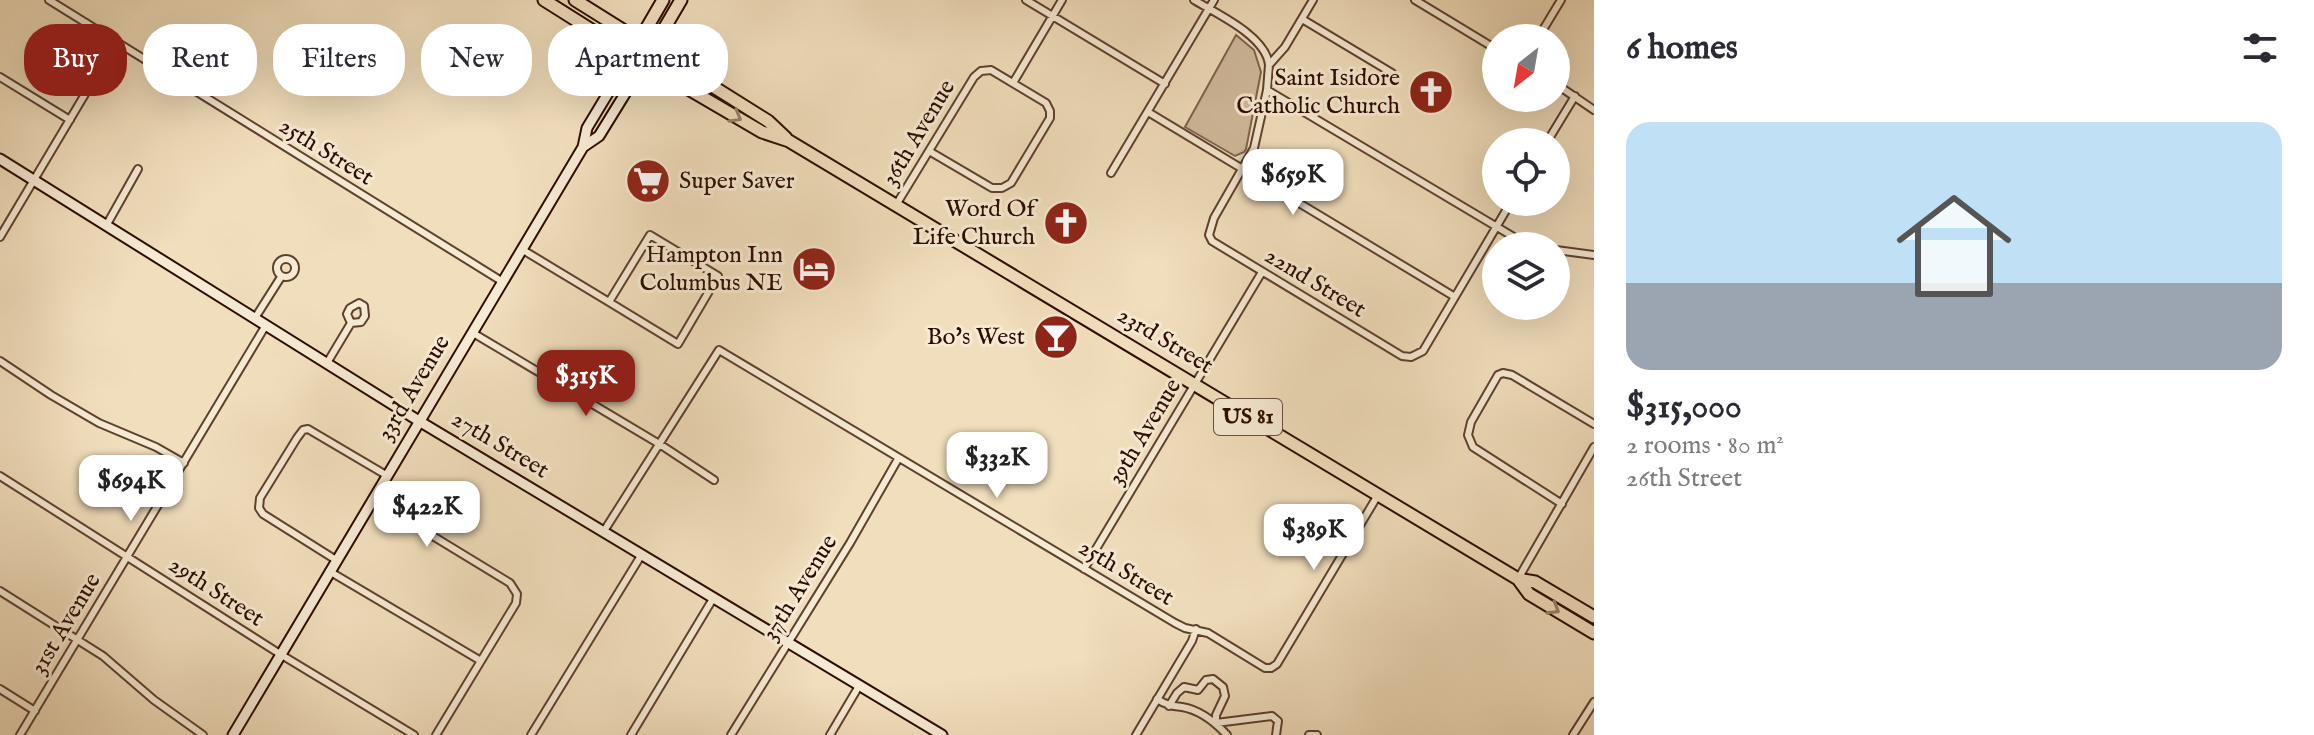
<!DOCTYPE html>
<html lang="en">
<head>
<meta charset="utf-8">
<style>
	body { margin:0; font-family:"IM FELL English",serif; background:#f2f2f3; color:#2b2b33; height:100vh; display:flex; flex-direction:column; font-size:30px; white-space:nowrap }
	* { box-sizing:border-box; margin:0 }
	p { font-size:26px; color:#7c7c81 }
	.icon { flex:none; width:44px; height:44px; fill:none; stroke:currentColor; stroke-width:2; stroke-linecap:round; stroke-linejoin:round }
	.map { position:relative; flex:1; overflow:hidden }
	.side { display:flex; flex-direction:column; background:#fff; width:720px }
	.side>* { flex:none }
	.hud { position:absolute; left:24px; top:24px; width:760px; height:72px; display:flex; gap:16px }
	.needle { width:52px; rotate:211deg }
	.fabs { position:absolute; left:1482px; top:24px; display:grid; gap:16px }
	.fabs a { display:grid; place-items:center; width:88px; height:88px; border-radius:50%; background:#fff; box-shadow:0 8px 32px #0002; font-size:40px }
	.price { position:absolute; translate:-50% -68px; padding:0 18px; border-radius:16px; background:#fff; color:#222; font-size:26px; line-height:52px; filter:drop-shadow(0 2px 4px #0008) }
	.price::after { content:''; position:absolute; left:50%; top:48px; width:24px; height:18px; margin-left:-12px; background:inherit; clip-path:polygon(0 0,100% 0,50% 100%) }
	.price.current { background:#8f2418; color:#fff }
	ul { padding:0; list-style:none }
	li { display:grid; align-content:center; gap:16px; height:424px; padding:0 32px }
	li span { display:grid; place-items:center; height:248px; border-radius:24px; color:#555 }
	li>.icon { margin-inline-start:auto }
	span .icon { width:144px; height:144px; fill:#fffc; stroke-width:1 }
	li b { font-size:34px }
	h2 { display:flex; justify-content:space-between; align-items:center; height:96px; padding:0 32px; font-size:34px }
	.chip { padding:0 28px; border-radius:32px; background:#fff; box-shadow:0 8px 32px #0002; font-size:28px; line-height:72px }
	.chip.current { background:#8f2418; color:#fff }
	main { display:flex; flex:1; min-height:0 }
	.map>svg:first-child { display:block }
	.green { fill:#d0ba9c; stroke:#7e634e; stroke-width:2 }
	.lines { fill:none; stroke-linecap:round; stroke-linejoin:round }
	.street-casing { stroke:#5e402f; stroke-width:10 }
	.secondary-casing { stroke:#2d0c00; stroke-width:13 }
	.highway-casing { stroke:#2d0c00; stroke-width:15 }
	.street { stroke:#f6ead3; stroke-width:6 }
	.secondary { stroke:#f6ead3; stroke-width:9 }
	.highway { stroke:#f1debc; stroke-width:11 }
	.oneway { stroke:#998067 }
	.labels { text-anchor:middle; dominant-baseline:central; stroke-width:6; stroke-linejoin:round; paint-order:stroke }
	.shield { fill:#f6ead3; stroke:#694f3f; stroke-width:2 }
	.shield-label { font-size:22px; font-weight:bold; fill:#2d0c00 }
	.poi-label { font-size:24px; fill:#2d0c00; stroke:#f6ead3; text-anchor:end }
	.street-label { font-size:24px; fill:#2d0c00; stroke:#f6ead3 }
</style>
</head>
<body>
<main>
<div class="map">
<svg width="1594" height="735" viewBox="0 0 1594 735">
	<rect width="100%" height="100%" fill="#f1debc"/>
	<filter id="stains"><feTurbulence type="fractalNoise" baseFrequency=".0025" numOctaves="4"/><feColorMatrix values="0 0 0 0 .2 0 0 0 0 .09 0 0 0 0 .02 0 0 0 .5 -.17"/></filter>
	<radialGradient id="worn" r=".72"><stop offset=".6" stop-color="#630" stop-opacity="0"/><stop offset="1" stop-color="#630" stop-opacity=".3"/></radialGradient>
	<path class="green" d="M1236 35 1254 50 1261 72 1246 149 1244 152 1235 156 1185 127Z"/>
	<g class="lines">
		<g class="street-casing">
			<path id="street" d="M49 0 503 282
				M1026 0 1165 84
				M1194 0C1217 14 1266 36 1269 65
				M1313 0 1285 47 1269 65 1267 90 1254 148 1214 218 1209 235 1212 241 1402 356 1411 357 1423 351 1511 202
				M1415 0 1496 49
				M1302 19 1392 73
				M1538 38 1561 0
				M0 77 70 120
				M1013 83 1062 0
				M1556 84 1594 110
				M1267 90 1529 246
				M1148 112 1455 297
				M1547 142 1575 96
				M1111 173 1214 0
				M896 205 974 77 981 71 991 70 1046 103 1050 111V118L1011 183 1002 188H992L929 151
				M106 226 138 169
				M650 235 718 276 678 344 609 302Z
				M0 237 116 42
				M523 250 609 302
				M1556 250 1594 255
				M277 268a9 9 0 1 1 18 0a9 9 0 1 1-18 0Z
				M255 318 281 277
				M473 333 661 445 714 480
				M0 361 51 395 99 423 156 447 184 463
				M327 363 351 323 361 322 365 316 364 306 359 303 350 308 347 314 351 323
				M0 476 280 654 414 735
				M372 499 510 583 517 594 516 603 436 735
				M1562 504 1473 447 1468 435 1471 422 1498 375 1503 373 1512 375 1594 424
				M604 531 719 350 1175 623 1185 628 1208 633 1265 668H1271L1277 664 1378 495
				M336 560 263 514 259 508 260 498 297 438 303 430 308 429 386 475
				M1084 569 1262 272
				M329 571 481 661
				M1518 579 1594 447
				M0 591 103 656 154 700 203 735
				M0 689 35 711
				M1157 699C1166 705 1172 706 1182 707 1200 710 1215 722 1227 735
				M1169 706 1177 693 1184 687 1198 690 1206 680 1213 679 1223 687 1225 696 1216 715V723L1272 716 1278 721 1276 735
				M20 735 266 325
				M531 735 642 554
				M631 735 714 597
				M731 735 850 543 898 459
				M830 735 859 686
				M1136 735 1192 641 1196 629
				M1309 735H1317
				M1573 735 1594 702"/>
		</g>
		<g class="secondary-casing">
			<path id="secondary" d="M583 147 599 136 644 63
				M0 159 419 421 942 735
				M233 735 583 147 587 128 631 55"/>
		</g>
		<g class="highway-casing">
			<path id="highway" d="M544 0 644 63 762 132 789 141 1518 579 1529 594 1594 633
				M575 0 768 121 786 138
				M631 55 663 0
				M644 63 681 0
				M1518 579 1535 582 1594 617"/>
		</g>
		<use href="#street" class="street"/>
		<use href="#secondary" class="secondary"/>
		<use href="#highway" class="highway"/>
	</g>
	<defs><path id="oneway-chevron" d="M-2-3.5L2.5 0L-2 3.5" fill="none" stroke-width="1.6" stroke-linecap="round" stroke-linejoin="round" transform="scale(2)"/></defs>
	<g class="oneway">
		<use href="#oneway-chevron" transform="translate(736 117) rotate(30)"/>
		<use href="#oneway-chevron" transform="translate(1554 609) rotate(31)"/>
	</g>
	<defs>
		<g id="church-disc" transform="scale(2.3)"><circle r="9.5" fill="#8f2418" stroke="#f6ead3"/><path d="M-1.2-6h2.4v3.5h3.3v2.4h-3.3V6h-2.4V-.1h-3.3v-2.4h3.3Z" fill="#fff"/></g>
		<g id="supermarket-disc" transform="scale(2.3)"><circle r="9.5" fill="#8f2418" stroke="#f6ead3"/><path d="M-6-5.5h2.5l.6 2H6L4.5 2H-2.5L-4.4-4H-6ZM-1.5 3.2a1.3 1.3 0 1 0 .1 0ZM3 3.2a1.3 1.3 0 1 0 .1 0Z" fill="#fff"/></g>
		<g id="hotel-disc" transform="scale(2.3)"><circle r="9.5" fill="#8f2418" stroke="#f6ead3"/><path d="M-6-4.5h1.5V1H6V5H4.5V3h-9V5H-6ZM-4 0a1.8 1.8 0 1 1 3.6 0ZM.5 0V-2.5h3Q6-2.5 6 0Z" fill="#fff"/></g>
		<g id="bar-disc" transform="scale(2.3)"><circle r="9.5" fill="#8f2418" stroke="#f6ead3"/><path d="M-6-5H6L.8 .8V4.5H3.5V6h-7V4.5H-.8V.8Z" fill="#fff"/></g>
	</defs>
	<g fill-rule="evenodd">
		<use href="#church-disc" x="1431" y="92"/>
		<use href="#supermarket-disc" x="648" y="181"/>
		<use href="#church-disc" x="1066" y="223"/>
		<use href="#hotel-disc" x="814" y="269"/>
		<use href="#bar-disc" x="1056" y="337"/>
	</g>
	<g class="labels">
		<rect class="shield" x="1214" y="399" width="68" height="36" rx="6"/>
		<g class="shield-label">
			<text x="1248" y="417">US 81</text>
		</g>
		<g class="poi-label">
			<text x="1400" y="78">Saint Isidore<tspan x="1400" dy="28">Catholic Church</tspan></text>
			<text x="679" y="181" text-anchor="start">Super Saver</text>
			<text x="1035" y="209">Word Of<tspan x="1035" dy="28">Life Church</tspan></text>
			<text x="783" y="255">Hampton Inn<tspan x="783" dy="28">Columbus NE</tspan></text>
			<text x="1025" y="337">Bo's West</text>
		</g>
		<g class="street-label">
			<text transform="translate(919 133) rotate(-59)">36th Avenue</text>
			<text transform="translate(326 152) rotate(32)">25th Street</text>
			<text transform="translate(1315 283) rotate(31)">22nd Street</text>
			<text transform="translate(1165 341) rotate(31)">23rd Street</text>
			<text transform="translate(414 388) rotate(-59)">33rd Avenue</text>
			<text transform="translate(1145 432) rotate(-59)">39th Avenue</text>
			<text transform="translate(500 445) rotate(31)">27th Street</text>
			<text transform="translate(1126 573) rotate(31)">25th Street</text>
			<text transform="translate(800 588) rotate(-58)">37th Avenue</text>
			<text transform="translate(216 592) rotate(33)">29th Street</text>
			<text transform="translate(66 624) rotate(-59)">31st Avenue</text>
		</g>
	</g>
	<rect width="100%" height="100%" filter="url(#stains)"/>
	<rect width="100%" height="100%" fill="url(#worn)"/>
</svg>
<div class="fabs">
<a><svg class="needle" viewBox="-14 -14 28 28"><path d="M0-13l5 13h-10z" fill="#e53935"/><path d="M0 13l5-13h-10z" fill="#7c7c81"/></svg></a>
<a><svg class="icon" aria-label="locate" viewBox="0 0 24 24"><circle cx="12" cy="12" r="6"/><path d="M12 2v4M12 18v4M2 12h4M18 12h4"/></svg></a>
<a><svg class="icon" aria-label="layers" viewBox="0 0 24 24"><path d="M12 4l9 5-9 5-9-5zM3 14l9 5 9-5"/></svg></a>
</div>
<b class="price" style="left:1293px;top:217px">$659K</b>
<b class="price current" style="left:586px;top:418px">$315K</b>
<b class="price" style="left:997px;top:500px">$332K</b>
<b class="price" style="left:131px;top:523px">$694K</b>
<b class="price" style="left:427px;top:549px">$422K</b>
<b class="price" style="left:1314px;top:572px">$389K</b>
<div class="hud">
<a class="chip current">Buy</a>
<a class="chip">Rent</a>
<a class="chip">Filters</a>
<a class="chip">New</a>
<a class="chip">Apartment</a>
</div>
</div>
<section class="side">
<h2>6 homes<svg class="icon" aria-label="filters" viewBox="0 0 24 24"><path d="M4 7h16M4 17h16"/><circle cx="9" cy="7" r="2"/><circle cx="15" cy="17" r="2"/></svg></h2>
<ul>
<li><span style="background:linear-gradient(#bfe0f5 65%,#9aa5b1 0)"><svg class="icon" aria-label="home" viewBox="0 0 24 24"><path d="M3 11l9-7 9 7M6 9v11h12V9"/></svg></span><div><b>$315,000</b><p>2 rooms · 80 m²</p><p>26th Street</p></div></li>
</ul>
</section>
</main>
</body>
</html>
